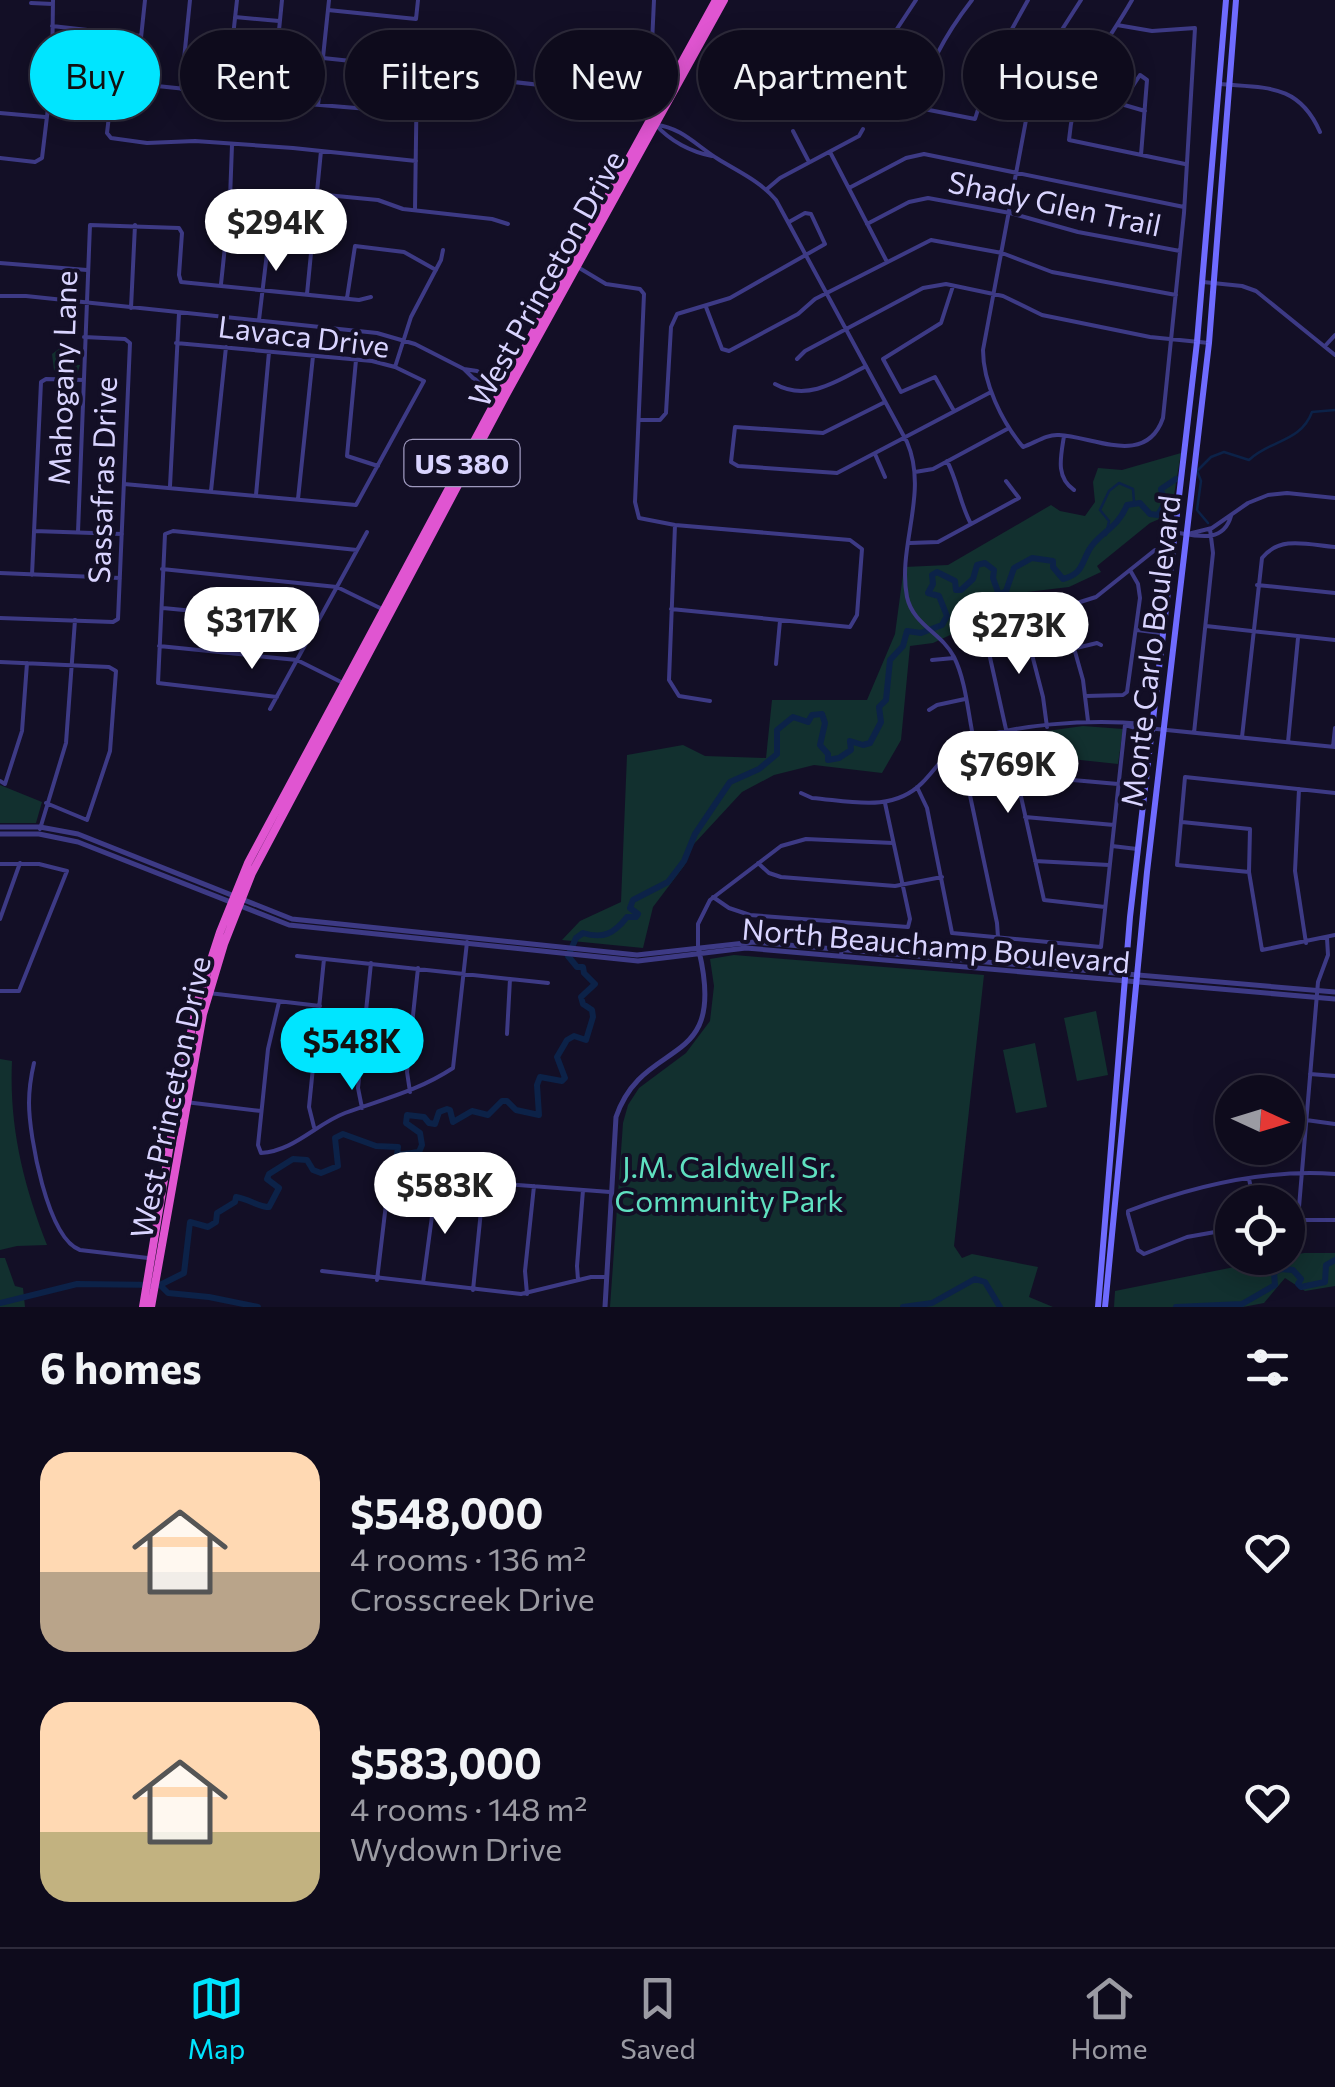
<!DOCTYPE html>
<html lang="en">
<head>
<meta charset="utf-8">
<style>
	body { margin:0; font-family:Commissioner,sans-serif; background:#171425; color:#f1f3f6; height:100vh; display:flex; flex-direction:column; font-size:38px; white-space:nowrap }
	* { box-sizing:border-box; margin:0 }
	p { font-size:32px; color:#9b9ba3 }
	.icon { flex:none; width:55px; height:55px; fill:none; stroke:currentColor; stroke-width:2; stroke-linecap:round; stroke-linejoin:round }
	.map { position:relative; height:1307px; overflow:hidden }
	.sheet { display:flex; flex-direction:column; background:#0e0b1c; flex:1 }
	.sheet>* { flex:none }
	.hud { position:absolute; left:30px; top:30px; width:1275px; height:90px; display:flex; gap:20px }
	.needle { width:65px; rotate:94deg }
	.controls { position:absolute; left:1215px; top:1075px; display:grid; gap:20px }
	.controls a { display:grid; place-items:center; width:90px; height:90px; border-radius:50%; background:#0e0b1c; box-shadow:0 5px 25px #0003,0 0 0 2px #2e2b3b; font-size:50px }
	.price { position:absolute; translate:-50% -85px; padding:0 22px; border-radius:35px; background:#fff; color:#222; font-size:32px; line-height:65px; filter:drop-shadow(0 2px 5px #0008) }
	.price::after { content:''; position:absolute; left:50%; top:60px; width:30px; height:22px; margin-left:-15px; background:inherit; clip-path:polygon(0 0,100% 0,50% 100%) }
	.price.active { background:#00e5ff; color:#111 }
	ul { padding:0; list-style:none }
	li { display:flex; align-items:center; gap:30px; height:250px; padding:0 40px }
	li span { display:grid; place-items:center; flex:none; width:280px; height:200px; border-radius:30px; color:#555 }
	li>.icon { margin-inline-start:auto }
	span .icon { width:120px; height:120px; fill:#fffc; stroke-width:1 }
	li b { font-size:42px }
	h2 { display:flex; justify-content:space-between; align-items:center; height:120px; padding:0 40px; font-size:42px }
	.tag { padding:0 35px; border-radius:45px; background:#0e0b1c; box-shadow:0 5px 25px #0003,0 0 0 2px #2e2b3b; font-size:35px; line-height:90px }
	.tag.active { background:#00e5ff; color:#111 }
	.tab-bar { display:flex; justify-content:space-around; align-items:center; height:140px; border-top:2px solid #2e2b3b; background:#0e0b1c; font-size:28px; color:#9b9ba3 }
	.tab-bar a { display:grid; justify-items:center; gap:5px }
	.tab-bar .active { color:#00e5ff }
	.map>svg:first-child { display:block }
	.green { fill:#12302f }
	.lines { fill:none; stroke-linecap:round; stroke-linejoin:round }
	.stream { stroke:#0c2248; stroke-width:2.5 }
	.river { stroke:#0c2248; stroke-width:6 }
	.minor { stroke:#3d3a85; stroke-width:4 }
	.tertiary { stroke:#3d3a85; stroke-width:5 }
	.secondary { stroke:#6f6bff; stroke-width:6 }
	.trunk { stroke:#e055d1; stroke-width:8 }
	.labels { text-anchor:middle; dominant-baseline:central; stroke-width:8; stroke-linejoin:round; paint-order:stroke }
	.shield { fill:#130f26; stroke:#9e99be; stroke-width:2.5 }
	.shield-label { font-size:28px; font-weight:bold; fill:#d9d4ff }
	.street-label { font-size:30px; fill:#d9d4ff; stroke:#130f26 }
	.park-label { font-size:30px; fill:#5fe0c0; stroke:#130f26 }
</style>
</head>
<body>
<div class="map">
<svg width="1335" height="1307" viewBox="0 0 1335 1307">
	<rect width="100%" height="100%" fill="#130f26"/>
	<path class="green" d="M60 348 67 355 65 364 80 365 77 374H61L54 370 52 354Z
		M1181 453 1171 514 1150 523 1097 566 1101 572 1069 587 1027 592 963 629 933 643 910 646 901 740 882 773 814 765 774 775 742 792 693 845 684 866 653 907 643 948 562 940 580 921 621 902 627 755 683 745 705 756 766 758 772 700H867L895 634 904 567 948 565 1051 505 1060 511 1085 516 1095 502 1093 482 1098 468 1122 470Z
		M1083 726 1123 729 1118 764 1024 754 1014 756 1010 736Z
		M0 785 42 802 36 823H0Z
		M734 955 984 975 954 1246 962 1258 972 1254 1038 1267 1029 1297 1053 1307H610L623 1123 628 1105 639 1088 686 1053 710 1021 714 986 710 959Z
		M1096 1011 1108 1075 1077 1081 1064 1018Z
		M1035 1043 1047 1107 1016 1113 1003 1050Z
		M0 1059 12 1061C9 1126 23 1184 47 1245L17 1246 0 1250Z
		M1304 1253H1335V1286L1305 1291 1285 1278 1264 1303 1243 1307H1114L1115 1291Z
		M0 1258H5L15 1286 23 1288 25 1307H0Z"/>
	<g class="lines">
		<path class="stream" d="M1208 523 1197 510 1201 481 1197 471 1211 457 1224 452 1249 460C1270 440 1301 442 1312 412L1335 410
			M1106 535 1109 521 1100 510 1109 491 1119 483 1133 489 1134 502"/>
		<path class="river" d="M160 1285 184 1273 190 1222 208 1227 216 1222 217 1213 235 1202 236 1197C249 1199 259 1207 269 1207L279 1188 267 1179 269 1174 293 1159 307 1160 313 1170 321 1173 338 1166 335 1138 343 1134 376 1146 398 1147 397 1155 419 1152 422 1145 420 1133 406 1123 407 1115 424 1117 429 1123 435 1124 439 1112 447 1109 450 1110 453 1122 472 1111 488 1115 502 1101H507L516 1110 539 1115 537 1085 540 1077 562 1081 565 1078 557 1057 567 1040 574 1036 586 1040 593 1017 592 1010 583 1004 581 997 595 984 584 973 583 967H577L568 956 576 938 583 933C603 939 614 934 627 917H636L638 914 630 908 633 900 668 882 684 861 695 834 730 782 759 769 777 754V730L793 717 808 722 812 715 822 714 825 723 820 745 828 754V760L839 758 851 750 850 741 863 745 870 743 881 722 879 707 886 700 890 660 903 646 907 631 921 633 942 625 947 616 939 596 928 593 933 584 932 575 937 572 955 581 956 590H961L973 579 977 565 985 563 994 570 993 578 999 595 1006 591 1014 568 1032 558 1053 561V567L1063 579C1082 574 1081 565 1089 550 1099 532 1117 530 1127 505L1140 503 1150 514 1158 515 1165 503 1161 489 1176 479
			M0 1303 77 1284 160 1285 168 1293 209 1297 258 1307
			M903 1307 932 1303 975 1279 985 1282 1000 1307
			M1176 1307 1242 1304 1275 1285 1274 1273 1281 1269 1293 1270 1301 1279 1298 1284 1301 1287 1325 1282 1326 1265 1335 1260"/>
		<path class="minor" d="M282 0 272 101 416 113
			M654 0 650 87 653 93 663 99
			M916 0 889 41 863 97 975 119 992 65 1028 0
			M1081 0 1047 53 1032 88 983 350C983 383 1002 422 1023 447 1035 443 1046 434 1059 435 1095 437 1146 467 1163 418L1184 213 1195 28 1152 31 1117 25
			M1132 0C1103 51 1074 78 1069 140L1185 164
			M31 3 53 4
			M328 10 416 19 418 0
			M235 17 279 21
			M52 26 141 36
			M323 58 417 68 415 210
			M52 75 224 93 227 91 237 0
			M460 76 612 93H653
			M113 82 107 133 111 138 147 143 195 141 293 148 416 161
			M1220 84C1267 88 1299 84 1320 132
			M136 85 145 0
			M181 89 190 0
			M318 105 329 0
			M918 106C927 66 947 32 972 0
			M0 113 45 117
			M656 125C681 127 698 147 718 159 739 172 760 181 776 200L907 442C929 493 897 546 907 597 913 625 942 633 954 657 966 681 968 714 974 741
			M656 125C670 141 691 152 712 156
			M793 131 809 162
			M830 152 886 260
			M1141 155 1147 80 1140 75 1121 104 1145 111
			M0 158 35 162 42 158 52 75 53 0
			M849 188 906 158 924 154 1184 207
			M767 189 780 178 859 136 863 129
			M316 194 378 200 403 209 492 219 508 224
			M867 224 909 202 928 198 1010 213 1078 232 1180 251
			M0 263 87 270
			M576 266 606 284 640 289 644 294 635 502 639 518 675 525 850 540 862 549 857 615 850 627 671 609
			M1203 282 1242 286 1256 291 1335 355
			M221 284 230 199 232 145
			M953 286 941 323 883 359 901 392 935 377 954 411
			M307 294 321 151
			M0 296H26L377 333 415 344 464 369
			M347 298 355 246 404 252 436 270
			M706 307 722 349 729 351 798 314 815 299 931 240 1002 253 1052 272 1176 295
			M131 308 135 225
			M259 320 270 228 312 230
			M1325 346 1335 335
			M797 359 805 351 923 288 946 284 1003 296 1042 315 1150 337 1209 343
			M356 360 347 456 378 466
			M395 367 411 317 441 260 443 250
			M775 384C807 402 838 381 866 366
			M500 393 473 378 464 369 477 371 501 384
			M883 403 823 433 735 427 731 462 738 466 837 473 991 392
			M639 420H660L666 413 671 327 677 314 730 298 825 244 811 214 805 213 789 222
			M1064 436C1061 456 1055 477 1074 490
			M875 454 885 477
			M947 461C958 482 960 504 971 524
			M915 472 933 469 1009 428
			M124 484 356 505 424 381 395 367 372 361 176 343
			M170 486 179 313
			M211 491 226 347
			M256 495 269 352
			M298 499 313 356
			M675 525 669 680 679 696 710 701
			M34 531 122 534
			M78 532 90 225 179 228 182 233 179 275 181 282 359 300 371 297
			M1173 532C1194 535 1223 545 1231 516
			M1188 534 1212 528 1248 503 1268 495 1287 493 1335 498
			M910 543 938 542 1019 498 1006 481
			M162 569 337 587 382 609
			M0 573 120 578
			M32 575 41 382 46 379 84 380
			M1257 585 1335 593
			M163 608 317 623
			M1063 609 1083 680 1088 721
			M0 618 113 622 118 619 130 343 125 339 84 337
			M1023 620 1043 697 1047 727
			M1206 626 1335 640
			M1137 630 1161 633
			M159 646 297 660 343 683
			M1072 649 1097 643 1101 645
			M932 660 954 658
			M0 662 109 667 116 671 110 751 87 820 46 803
			M776 664 780 621
			M1086 696 1123 695 1127 692 1140 598 1138 584 1130 570
			M277 697 158 683 165 534 173 531 357 550
			M270 709 367 532
			M929 710 937 705 965 699
			M1125 725 1143 730 1147 728
			M1194 733 1213 553 1210 529
			M1242 737 1262 558C1280 535 1309 545 1335 547
			M1288 742 1298 638
			M1333 747 1335 728
			M954 749 964 767 997 923 998 937
			M1016 775 1118 784
			M0 781 5 784 22 731 27 663
			M917 787 927 808 952 933 1101 947 1125 725
			M1299 789 1295 871 1306 943
			M801 793 812 798C850 801 892 813 922 783 935 770 944 754 961 745 1008 723 1094 719 1144 724L1147 728 1335 747
			M1025 817 1114 825
			M1182 822 1250 829 1249 872 1262 950 1335 935
			M40 829 66 743 75 620
			M1112 846 1137 849
			M1035 861 1109 865
			M758 863 769 873 781 877 895 886 942 877
			M0 864H39L67 871 19 991H0
			M1249 872 1177 865 1185 777 1335 793
			M713 897 729 908 750 915 908 927 910 919 885 803
			M1105 907 1044 900 987 644 989 639 1023 620 1096 597 1155 550
			M0 919 20 863
			M698 948V924L710 900 781 846 806 839 893 843
			M297 956 548 983
			M841 956 844 923
			M200 992 320 1006
			M279 1002 268 1049 258 1145 261 1153C294 1151 316 1124 345 1113 383 1099 418 1091 453 1068L467 942
			M507 1034 510 979
			M34 1063C31 1076 29 1089 29 1103 29 1135 47 1238 80 1250L148 1258
			M1310 1074 1335 1076
			M410 1092 407 1072 418 968
			M177 1101 261 1111
			M362 1108 358 1088 371 963
			M1306 1120 1335 1124
			M314 1127 309 1107 324 959
			M1249 1179 1254 1202
			M1298 1219 1318 982 1328 955 1327 938
			M1288 1220H1335
			M1232 1229 1187 1237 1144 1254 1138 1250 1128 1214V1211C1193 1186 1266 1169 1335 1174
			M322 1271 521 1294 591 1277H607
			M377 1280 386 1204 391 1201 432 1205
			M578 1280 577 1266 583 1190
			M423 1283 437 1179 610 1192
			M473 1290 484 1181
			M527 1294 525 1271 534 1186"/>
		<path class="tertiary" d="M0 827H40L78 834 292 919 637 955 754 942 1335 992
			M0 834H39L78 842 289 925 638 961 746 948 1335 999
			M605 1307 616 1117C644 1035 728 1073 699 951"/>
		<path class="secondary" d="M1098 1307 1130 917 1197 342 1226 0
			M1105 1307 1147 872 1209 343 1236 0"/>
		<path class="trunk" d="M143 1307 177 1101 197 1003 220 932 248 863 500 393 716 0
			M151 1307 203 1014 224 944 252 873 508 391 724 0"/>
	</g>
	<g class="labels">
		<rect class="shield" x="404.5" y="440" width="115" height="46" rx="8"/>
		<g class="shield-label">
			<text x="462" y="463">US 380</text>
		</g>
		<g class="street-label">
			<text transform="translate(1055 202) rotate(12)">Shady Glen Trail</text>
			<text transform="translate(545 278) rotate(-61)">West Princeton Drive</text>
			<text transform="translate(304 335) rotate(7)">Lavaca Drive</text>
			<text transform="translate(61 378) rotate(-88)">Mahogany Lane</text>
			<text transform="translate(101 480) rotate(-88)">Sassafras Drive</text>
			<text transform="translate(1149 651) rotate(-83)">Monte Carlo Boulevard</text>
			<text transform="translate(936 944) rotate(5)">North Beauchamp Boulevard</text>
			<text transform="translate(169 1097) rotate(-78)">West Princeton Drive</text>
		</g>
		<g class="park-label">
			<text x="729" y="1165">J.M. Caldwell Sr.<tspan x="729" dy="34">Community Park</tspan></text>
		</g>
	</g>
</svg>
<div class="controls">
<a><svg class="needle" viewBox="-14 -14 28 28"><path d="M0-13l5 13h-10z" fill="#e53935"/><path d="M0 13l5-13h-10z" fill="#9b9ba3"/></svg></a>
<a><svg class="icon" aria-label="locate" viewBox="0 0 24 24"><circle cx="12" cy="12" r="6"/><path d="M12 2v4M12 18v4M2 12h4M18 12h4"/></svg></a>
</div>
<b class="price" style="left:276px;top:274px">$294K</b>
<b class="price" style="left:252px;top:672px">$317K</b>
<b class="price" style="left:1019px;top:677px">$273K</b>
<b class="price" style="left:1008px;top:816px">$769K</b>
<b class="price active" style="left:352px;top:1093px">$548K</b>
<b class="price" style="left:445px;top:1237px">$583K</b>
<div class="hud">
<a class="tag active">Buy</a>
<a class="tag">Rent</a>
<a class="tag">Filters</a>
<a class="tag">New</a>
<a class="tag">Apartment</a>
<a class="tag">House</a>
</div>
</div>
<section class="sheet">
<h2>6 homes<svg class="icon" aria-label="filters" viewBox="0 0 24 24"><path d="M4 7h16M4 17h16"/><circle cx="9" cy="7" r="2"/><circle cx="15" cy="17" r="2"/></svg></h2>
<ul>
<li><span style="background:linear-gradient(#ffd9b3 60%,#b9a48a 0)"><svg class="icon" aria-label="home" viewBox="0 0 24 24"><path d="M3 11l9-7 9 7M6 9v11h12V9"/></svg></span><div><b>$548,000</b><p>4 rooms · 136 m²</p><p>Crosscreek Drive</p></div><svg class="icon" aria-label="heart" viewBox="0 0 24 24"><path d="M12 20l-8-8c-3-5 5-10 8-4 3-6 11-1 8 4z"/></svg></li>
<li><span style="background:linear-gradient(#ffd9b3 65%,#c2b280 0)"><svg class="icon" aria-label="home" viewBox="0 0 24 24"><path d="M3 11l9-7 9 7M6 9v11h12V9"/></svg></span><div><b>$583,000</b><p>4 rooms · 148 m²</p><p>Wydown Drive</p></div><svg class="icon" aria-label="heart" viewBox="0 0 24 24"><path d="M12 20l-8-8c-3-5 5-10 8-4 3-6 11-1 8 4z"/></svg></li>
</ul>
</section>
<nav class="tab-bar">
<a class="active"><svg class="icon" aria-label="map" viewBox="0 0 24 24"><path d="M3 6l6-2 6 2 6-2v14l-6 2-6-2-6 2zM9 4v14M15 6v14"/></svg>Map</a>
<a><svg class="icon" aria-label="saved" viewBox="0 0 24 24"><path d="M7 4h10v16l-5-4-5 4z"/></svg>Saved</a>
<a><svg class="icon" aria-label="home" viewBox="0 0 24 24"><path d="M3 11l9-7 9 7M6 9v11h12V9"/></svg>Home</a>
</nav>
</body>
</html>
